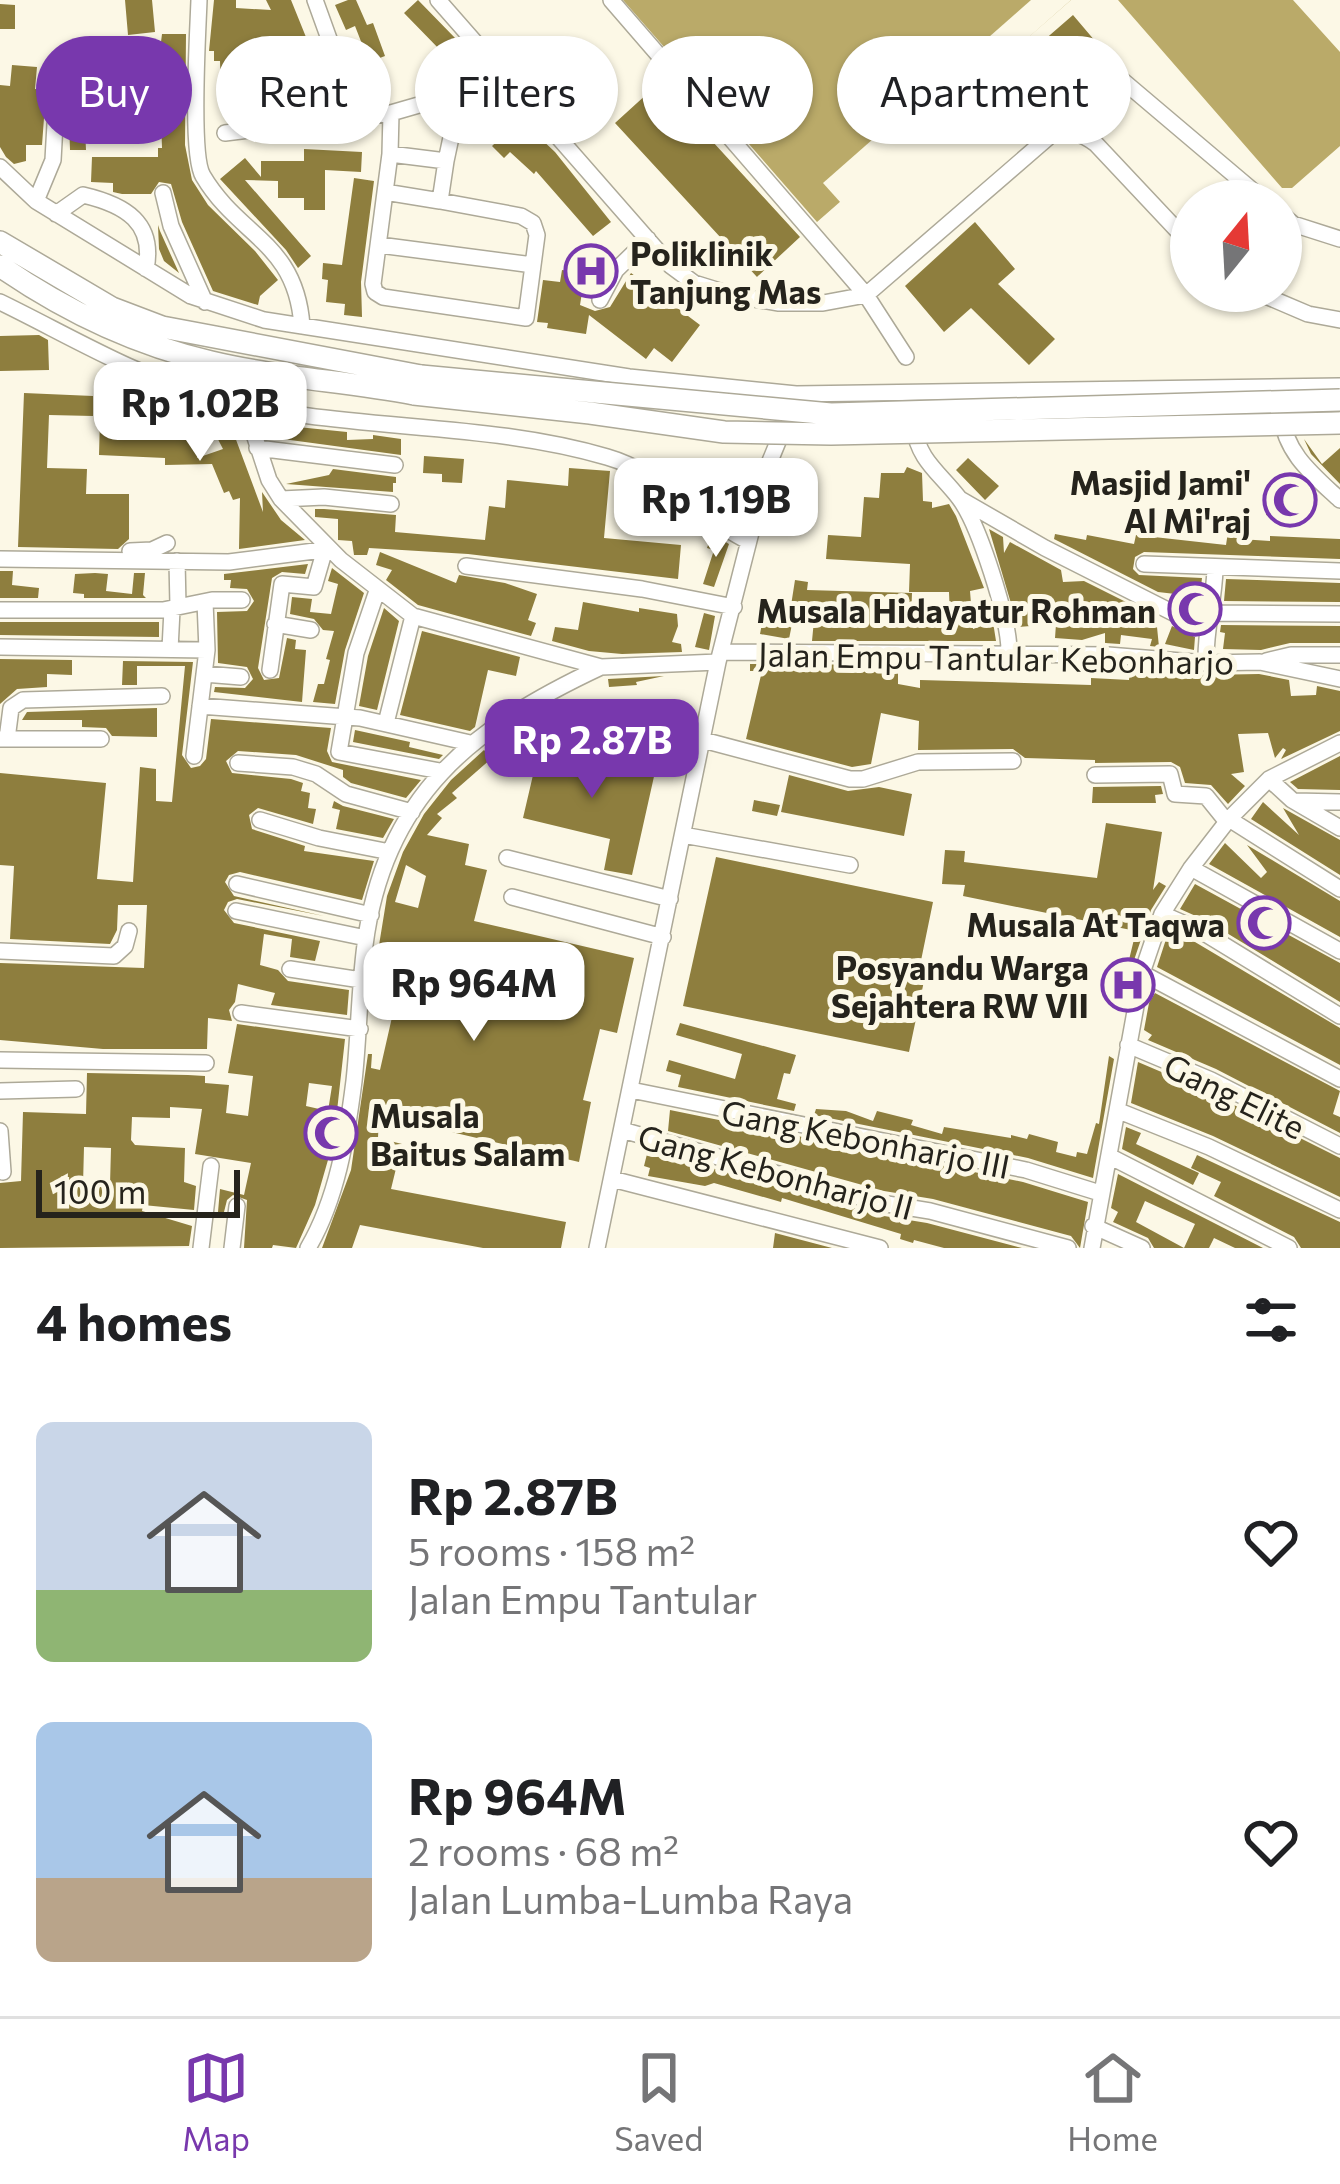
<!DOCTYPE html>
<html lang="en">
<head>
<meta charset="utf-8">
<style>
	body { margin:0; font-family:Commissioner,sans-serif; background:#f6f6f6; color:#202124; height:100vh; display:flex; flex-direction:column; font-size:45px; white-space:nowrap }
	* { box-sizing:border-box; margin:0 }
	p { font-size:39px; color:#757577 }
	.icon { flex:none; width:66px; height:66px; fill:none; stroke:currentColor; stroke-width:2; stroke-linecap:round; stroke-linejoin:round }
	.map { position:relative; height:1248px; overflow:hidden }
	.drawer { display:flex; flex-direction:column; background:#fff; flex:1 }
	.drawer>* { flex:none }
	.top-card { position:absolute; left:36px; top:36px; width:1269px; height:108px; display:flex; gap:24px }
	.needle { width:78px; rotate:18deg }
	.tools { position:absolute; left:1170px; top:180px; display:grid; gap:24px }
	.tools a { display:grid; place-items:center; width:132px; height:132px; border-radius:50%; background:#fff; box-shadow:0 3px 9px #0004; font-size:60px }
	.scale { position:absolute; left:36px; bottom:30px; width:204px; box-sizing:border-box; padding-left:12px; border:6px solid #25231c; border-top:0; font-size:33px; line-height:42px; white-space:nowrap; color:#25231c; -webkit-text-stroke:9px #fcf8e6; paint-order:stroke }
	.price { position:absolute; translate:-50% -102px; padding:0 27px; border-radius:24px; background:#fff; color:#222; font-size:39px; line-height:78px; filter:drop-shadow(0 3px 6px #0008) }
	.price::after { content:''; position:absolute; left:50%; top:72px; width:36px; height:27px; margin-left:-18px; background:inherit; clip-path:polygon(0 0,100% 0,50% 100%) }
	.price.current { background:#7838ad; color:#fff }
	ul { padding:0; list-style:none }
	li { display:flex; align-items:center; gap:36px; height:300px; padding:0 36px }
	li span { display:grid; place-items:center; flex:none; width:336px; height:240px; border-radius:18px; color:#555 }
	li>.icon { margin-inline-start:auto }
	span .icon { width:144px; height:144px; fill:#fffc; stroke-width:1 }
	li b { font-size:51px }
	h2 { display:flex; justify-content:space-between; align-items:center; height:144px; padding:0 36px; font-size:51px }
	.tag { padding:0 42px; border-radius:54px; background:#fff; box-shadow:0 3px 9px #0004; font-size:42px; line-height:108px }
	.tag.current { background:#7838ad; color:#fff }
	.tabs { display:flex; justify-content:space-around; align-items:center; height:168px; border-top:3px solid #e0e0e0; background:#fff; font-size:33px; color:#757577 }
	.tabs a { display:grid; justify-items:center; gap:6px }
	.tabs .current { color:#7838ad }
	.map>svg:first-child { display:block }
	.water { fill:#baaa69 }
	.pier { fill:#fcf8e6 }
	.building { fill:#8e7e3e; fill-rule:evenodd }
	.lines { fill:none; stroke-linecap:round; stroke-linejoin:round }
	.minor-casing { stroke:#ada998; stroke-width:18 }
	.highway-casing { stroke:#ada998; stroke-width:24 }
	.minor { stroke:#fff; stroke-width:15 }
	.highway { stroke:#fff; stroke-width:21 }
	.highway-bridge-casing { stroke:#ada998; stroke-width:24; stroke-linecap:butt }
	.highway-bridge { stroke:#fff; stroke-width:21 }
	.labels { text-anchor:middle; dominant-baseline:central; stroke-width:10; stroke-linejoin:round; paint-order:stroke }
	.poi-label { font-size:33px; font-weight:bold; fill:#25231c; stroke:#fcf8e6; text-anchor:end }
	.street-label { font-size:33px; fill:#25231c; stroke:#fcf8e6 }
</style>
</head>
<body>
<div class="map">
<svg width="1340" height="1248" viewBox="0 0 1340 1248">
	<rect width="100%" height="100%" fill="#fcf8e6"/>
	<path class="water" d="M623 0H1071L817 222Z
		M1118 0H1293L1340 52V146L1292 188H1282Z"/>
	<path class="pier" d="M1031 0H1071L841 203 823 183Z"/>
	<path class="building" d="M125 0H152L155 32 128 35Z
		M214 0H236V8L271 10 266 0H291L310 47 317 45 339 89 313 99 306 82 285 90 267 42 249 43 250 61H242L244 90 221 91 220 61H214V51H209Z
		M348 0H356L367 25 373 23 385 56 369 62 355 26 346 30 335 5Z
		M418 0 456 39 442 52 404 13Z
		M0 4 15 5V29H0Z
		M1073 15 1101 48 1025 114 997 81Z
		M162 34H186L185 145 192 180 208 205 255 251 278 280 260 296 258 305 213 291 182 222 171 184 159 182 151 194H122L113 192V183L91 182 92 157H158V148H162L159 58Z
		M12 65 37 67 35 89 61 91 59 108 84 107 86 150H70L69 120 54 112 44 118 42 145H26V161L14 164 6 157 0 147V85L10 86Z
		M659 83 800 237 757 277 615 123Z
		M520 119 555 152 611 222 593 236 536 171 534 174 510 152 504 158 492 146Z
		M304 149 362 152 361 172 325 170V210H304V198H278V181L245 180 311 256 298 268 286 250 220 179 245 158 261 177V161H304Z
		M354 178 374 181 361 282 362 317 344 315 345 304 326 302 328 280 322 279 323 263 342 265Z
		M975 222 1015 269 998 284 1055 339 1029 365 971 308 944 332 905 286Z
		M158 225 160 231 179 273 164 261 159 249Z
		M562 270 585 274 580 305 595 311 610 307 631 273 700 325 672 362 654 348 646 359 589 315 586 334 547 328 548 323 537 322 543 280 560 282Z
		M39 335 48 340 49 370 0 371V336Z
		M24 393 93 396V416L49 415 47 468 87 469 86 494H129V539L118 549 18 547Z
		M173 397 196 404 185 432 196 426 197 458 223 449 208 420 229 413 240 435 235 437 263 512 262 492 281 520 305 540 239 549 240 498 233 500 229 491 224 493 212 464 165 465V458L99 455 100 418 163 420Z
		M278 425 347 432V440L373 439V435L401 439V455L268 437 266 433H278Z
		M1304 439 1322 464 1340 448V484L1311 454Z
		M424 456 464 459 462 483 442 482V474L423 473Z
		M968 458 999 486 985 500 956 470Z
		M907 467 922 473 923 501 932 502V508L949 504 956 516 984 588 970 591 973 629 993 622 996 641H812L814 620 793 619 789 639 760 634 765 607 790 612 795 580 808 582 807 590 912 593 911 619 950 617 949 592H909L910 564 826 559 828 535 861 537 864 497 879 498 881 473H904Z
		M569 468 610 471 604 538 681 545 678 579 468 554 369 548 367 555H354L352 541 338 540V519L315 517V509H324L396 515 395 532 485 540 489 506 505 508 507 480 568 486Z
		M333 469 396 477V483H393V492L286 484 329 475Z
		M1280 474 1303 482 1311 490 1299 526 1266 515Z
		M634 481 647 489 645 507 631 506Z
		M989 529 1003 537 1004 553 1010 542 1061 570 1063 582 1084 581 1156 617 1159 647 1150 646 1152 639 1121 635 1120 644 1105 643V633L1082 640 1055 638 1056 624 1018 627Z
		M1228 532 1241 534 1240 539 1270 541V536L1340 539V559L1144 552 1135 557 1133 569 1139 575 1202 578 1198 612 1181 603 1184 595 1158 592 1054 539 1055 534 1086 540 1087 535 1134 544 1136 535 1226 545Z
		M712 534 729 544 714 587 703 584 714 550 707 548Z
		M380 552 456 583 459 575 505 583 537 594 528 620 536 623 531 636 418 605 386 580 392 570 376 565Z
		M308 564 305 574 282 572 272 578 258 668 264 680 279 678 287 638 296 640 295 649 306 650 302 702 214 692 215 687 245 688 253 679 247 667 218 663 217 612 247 611 254 601 247 589 230 588 231 580H224V574Z
		M332 568 364 593 345 650 335 704 313 702 318 684H324L330 660 326 659 334 631 323 630 314 619 290 614 292 597 312 599 310 612 331 614 338 584 328 581Z
		M0 571H13L12 585 39 588 38 598H0Z
		M134 573H145L143 595 146 598H84V594L73 593 75 574 95 573 108 574 106 591 132 594Z
		M1226 579 1340 583V602L1224 601Z
		M583 602 639 612V608L677 614 678 626 672 642 681 644 682 652 622 654 589 651 552 641 555 627 578 630Z
		M384 608 399 621 377 710 359 706 368 656Z
		M704 613 715 616 709 650 695 647Z
		M0 622H159V637L0 635Z
		M1221 625 1340 626V643H1290L1261 650 1223 649 1225 633 1220 632Z
		M1172 626 1195 637 1194 650 1165 644Z
		M422 631 520 657 516 676 488 670 475 727 470 731 400 715Z
		M0 659 72 660V675L47 674V687L17 689 0 704Z
		M123 661 193 662 182 755 191 768 200 766 206 759 211 719 331 728 327 751 332 762 421 780 406 798 351 783 343 777V770L296 755 238 751 226 761 232 773 291 779 303 783 301 791 310 793 308 808 316 809 313 824 258 808 249 815 252 829 305 846 304 851 374 861 362 900 240 872 229 875 225 882 234 896 324 916 237 899 228 902 224 910 234 923 320 941 315 961 290 957 292 939 264 934 260 965 278 970 288 981 349 990 347 1015 271 1005 275 993 238 984 235 1002 229 1010 232 1021 208 1018 207 1049H103L0 1040V963L144 968 147 905H118L117 930 110 944 10 939 14 866 0 865V773L106 783 97 879 133 882 140 767 156 769V801L172 802 185 666H137V685H122Z
		M750 664 898 665V684L920 688V680L1091 685V678L1129 680 1130 670 1136 669 1206 675 1259 674 1289 680 1291 696 1316 695 1317 686 1340 691V731L1281 759 1286 750 1283 748 1275 758 1268 733 1238 734 1244 772 1231 774 1245 786 1228 804 1211 785 1185 783 1180 767 1171 762 1095 763V760L1025 758 1013 749 918 750 919 721 881 713 871 764 852 767 746 739 762 671H750Z
		M664 676 636 682 637 685 609 687 608 679Z
		M157 708V737L112 736 106 728 82 727V720H22L27 712Z
		M355 730 410 742 409 747 443 755 439 759 353 742Z
		M540 745 655 772 632 875 604 870 610 839 523 818Z
		M484 750 492 758 452 793 457 798 437 814 442 818 427 835 469 844 465 865 487 870 474 921 634 958 617 1033 600 1029 583 1100 591 1102 579 1162 379 1115 378 1138 402 1144 391 1189 566 1222 561 1248H483L360 1225 352 1248H322L351 1170 368 1054H372L371 1068 380 1070 400 982 374 976 387 896 403 852 424 814 451 780ZM406 865 426 876 418 908 395 902Z
		M1340 756V790L1298 789 1290 782Z
		M789 775 848 791 879 787 912 794 904 836 781 812Z
		M1161 786 1163 794 1155 795 1156 803H1092L1093 787Z
		M754 800 780 805 777 816 752 811Z
		M334 801 343 806 394 819 383 838 336 829 340 810 332 808Z
		M1263 802 1299 835 1283 808 1340 840V875L1251 819Z
		M1106 823 1162 832 1153 890 1159 882 1166 886 1151 910 1131 969 1124 1002 1119 1001 1136 931 963 896 965 885 942 884 945 850 965 851 964 862 1097 878Z
		M1225 843 1261 878 1267 872 1247 845 1340 901V937L1209 864Z
		M716 857 933 902 917 980 924 981 909 1052 683 1006Z
		M1195 884 1340 963V1002L1207 921 1180 909Z
		M1169 930 1195 942 1340 1028V1065L1157 967Z
		M1155 993 1340 1091 1333 1114 1340 1117V1133L1216 1069 1148 1040 1152 1035 1144 1030 1149 1003Z
		M680 1023 796 1055 790 1074 784 1073 777 1099 796 1104 794 1111 678 1087 681 1075 666 1071 669 1060 735 1079 742 1054 676 1035Z
		M237 1024 345 1039 335 1129 314 1128 305 1136 311 1149 330 1153 315 1205 296 1248 273 1245 272 1248H244L247 1200 233 1195 227 1200 224 1212H218L220 1189 244 1195 251 1163 195 1154 202 1109 170 1107V1118L132 1117 131 1140 135 1145 185 1148 184 1182 196 1186 194 1210 143 1205 142 1211 192 1226 189 1246 0 1248V1183L21 1181 23 1112 86 1114 87 1073 188 1075 205 1076V1083L229 1085 226 1113 248 1116 253 1076 228 1073ZM309 1083 332 1086 328 1111 306 1106ZM84 1147 111 1148 110 1185H83Z
		M1109 1056 1114 1059 1093 1178 1028 1158 814 1115 816 1109 846 1111 873 1121 877 1111 913 1120 911 1125 942 1134 944 1127 1011 1138V1135L1027 1139 1029 1134 1058 1142 1056 1152 1076 1157 1077 1152 1087 1154 1096 1123 1099 1124Z
		M1138 1062 1206 1091 1340 1158V1197L1213 1136 1131 1103Z
		M670 1110 1023 1182 1088 1202 1080 1248 1071 1236 933 1199 884 1191 668 1131Z
		M1126 1127 1141 1133 1136 1144 1199 1173 1193 1185 1122 1149Z
		M648 1150 878 1215 927 1223 1022 1248H944L914 1240 913 1243 900 1239 901 1234 782 1198 781 1202 714 1183 705 1186 648 1176 650 1168 644 1166Z
		M1197 1155 1340 1222V1248H1301L1294 1237 1214 1196 1221 1182 1191 1168Z
		M1118 1174 1263 1248H1235L1214 1238 1209 1248H1154L1148 1238 1113 1222 1118 1212 1111 1208ZM1145 1201 1195 1224 1184 1248 1136 1222Z
		M775 1233 832 1248H773Z"/>
	<g class="lines">
		<g class="minor-casing">
			<path id="minor" d="M199 0C198 31 190 155 203 176 239 237 296 242 302 326
				M315 0 341 72
				M438 0 671 266 694 283 736 296 779 303H823L866 295 1051 135C1070 130 1080 132 1096 144L1191 245
				M611 0 866 295 906 357
				M1115 74 1265 201
				M225 133 391 113
				M390 154 446 161 440 201 521 216 533 223 537 235 526 318 383 297 375 292 373 284 390 154 391 113 509 79
				M446 161 460 95
				M0 167 36 201 191 296 264 320 629 377 796 394 1340 386
				M385 192 440 201
				M163 193 171 226 205 302
				M36 201 53 160 55 124
				M56 214 83 195C126 205 155 223 146 269
				M1281 214 1293 224 1340 239
				M379 245 533 265
				M1254 291 1308 314 1340 320
				M600 300 616 270 648 239
				M0 302C68 335 135 376 209 396 338 433 478 419 607 457 660 472 699 517 748 541
				M244 404 269 480 281 499 341 560 413 616 601 667 718 662
				M1281 414C1285 453 1312 474 1340 500
				M914 427C918 460 940 473 959 498 979 524 1009 619 1009 651
				M257 448 395 465
				M281 499 324 497 391 504
				M960 499 1045 548 1205 629
				M130 551 152 550 167 543
				M0 559 229 562 330 549
				M177 561 178 606
				M1144 564 1340 571
				M466 566 642 589 734 607
				M377 591 356 653 339 752 440 771
				M0 610H163L212 600H242
				M1211 613 1340 614
				M275 624 311 630
				M0 647 207 650
				M170 649 172 610
				M721 652 1108 655 1206 663 1260 662 1340 679
				M1266 661 1291 655H1340
				M1206 663C1205 630 1214 602 1215 569
				M270 670 282 584 314 587 325 549
				M204 674 241 677
				M200 706 360 718 470 743
				M386 723 413 616
				M0 739H101
				M7 739 11 708 23 700 162 696
				M703 740 850 779H863L918 762 1013 761
				M194 756 207 650 205 602
				M238 763 293 767 316 774 346 794 412 812
				M1095 775 1170 774 1175 794 1206 796 1227 822
				M1269 779 1292 800 1340 828
				M1295 801 1340 802
				M1229 819 1340 889
				M260 820 319 838 390 852
				M683 835 850 865
				M507 858 670 899
				M1191 868 1340 951
				M237 884 371 915
				M512 897 663 937
				M236 911 366 938
				M1162 914 1201 931 1340 1016
				M0 951 114 956 125 946 129 931
				M290 969 361 980
				M1142 973 1340 1079
				M241 1013 360 1029
				M1128 1045 1211 1080 1340 1146
				M0 1060 206 1063
				M631 1090 1026 1170 1100 1193
				M0 1091 76 1089
				M1119 1111 1209 1147 1340 1210
				M622 1130 881 1203 930 1211 1068 1248
				M0 1131 3 1172
				M317 1139 345 1143
				M1109 1156 1289 1248
				M612 1179 880 1248
				M1093 1226 1142 1248
				M201 1248 211 1166
				M232 1248 237 1206
				M308 1248C337 1199 347 1137 354 1081 359 1036 359 990 365 945 384 795 473 727 601 667
				M597 1248 718 662 768 466 784 427
				M1092 1248 1142 973 1162 914 1191 868 1229 819 1269 779 1340 743"/>
		</g>
		<g class="highway-casing">
			<path id="highway" d="M0 242 112 308 162 327 421 376
				M0 266C65 311 133 344 211 362 278 378 346 381 414 394"/>
		</g>
		<use href="#minor" class="minor"/>
		<use href="#highway" class="highway"/>
		<g class="highway-bridge-casing">
			<path id="highway-bridge" d="M421 376 831 414 1340 400
				M414 394 590 413 724 432 831 434 1340 423"/>
		</g>
		<use href="#highway-bridge" class="highway-bridge"/>
	</g>
	<defs>
		<g id="hospital-ring" transform="scale(2.7)"><circle r="9.5" fill="#fcf8e6" stroke="#7838ad" stroke-width="1.5"/><path d="M-5-5h3v3.5h4V-5h3V5h-3V1.5h-4V5h-3Z" fill="#7838ad"/></g>
		<g id="mosque-ring" transform="scale(2.7)"><circle r="9.5" fill="#fcf8e6" stroke="#7838ad" stroke-width="1.5"/><path d="M3.5-4.9A6 6 0 1 0 3.5 4.9A5 5 0 1 1 3.5-4.9Z" fill="#7838ad"/></g>
	</defs>
	<g fill-rule="evenodd">
		<use href="#hospital-ring" x="591" y="271"/>
		<use href="#mosque-ring" x="1290" y="500"/>
		<use href="#mosque-ring" x="1195" y="609"/>
		<use href="#mosque-ring" x="1264" y="923"/>
		<use href="#hospital-ring" x="1128" y="985"/>
		<use href="#mosque-ring" x="331" y="1133"/>
	</g>
	<g class="labels">
		<g class="poi-label">
			<text x="630" y="252" text-anchor="start">Poliklinik<tspan x="630" dy="38">Tanjung Mas</tspan></text>
			<text x="1251" y="481">Masjid Jami'<tspan x="1251" dy="38">Al Mi'raj</tspan></text>
			<text x="1156" y="609">Musala Hidayatur Rohman</text>
			<text x="1225" y="923">Musala At Taqwa</text>
			<text x="1089" y="966">Posyandu Warga<tspan x="1089" dy="38">Sejahtera RW VII</tspan></text>
			<text x="370" y="1114" text-anchor="start">Musala<tspan x="370" dy="38">Baitus Salam</tspan></text>
		</g>
		<g class="street-label">
			<text transform="translate(996 657) rotate(1)">Jalan Empu Tantular Kebonharjo</text>
			<text transform="translate(1235 1095) rotate(26)">Gang Elite</text>
			<text transform="translate(866 1138) rotate(11)">Gang Kebonharjo III</text>
			<text transform="translate(776 1171) rotate(15)">Gang Kebonharjo II</text>
		</g>
	</g>
</svg>
<div class="tools">
<a><svg class="needle" viewBox="-14 -14 28 28"><path d="M0-13l5 13h-10z" fill="#e53935"/><path d="M0 13l5-13h-10z" fill="#757577"/></svg></a>
</div>
<div class="scale">100 m</div>
<b class="price" style="left:200px;top:464px">Rp 1.02B</b>
<b class="price" style="left:716px;top:560px">Rp 1.19B</b>
<b class="price current" style="left:592px;top:801px">Rp 2.87B</b>
<b class="price" style="left:474px;top:1044px">Rp 964M</b>
<div class="top-card">
<a class="tag current">Buy</a>
<a class="tag">Rent</a>
<a class="tag">Filters</a>
<a class="tag">New</a>
<a class="tag">Apartment</a>
</div>
</div>
<section class="drawer">
<h2>4 homes<svg class="icon" aria-label="filters" viewBox="0 0 24 24"><path d="M4 7h16M4 17h16"/><circle cx="9" cy="7" r="2"/><circle cx="15" cy="17" r="2"/></svg></h2>
<ul>
<li><span style="background:linear-gradient(#c9d6e8 70%,#8fb573 0)"><svg class="icon" aria-label="home" viewBox="0 0 24 24"><path d="M3 11l9-7 9 7M6 9v11h12V9"/></svg></span><div><b>Rp 2.87B</b><p>5 rooms · 158 m²</p><p>Jalan Empu Tantular</p></div><svg class="icon" aria-label="heart" viewBox="0 0 24 24"><path d="M12 20l-8-8c-3-5 5-10 8-4 3-6 11-1 8 4z"/></svg></li>
<li><span style="background:linear-gradient(#a9c7e8 65%,#b9a48a 0)"><svg class="icon" aria-label="home" viewBox="0 0 24 24"><path d="M3 11l9-7 9 7M6 9v11h12V9"/></svg></span><div><b>Rp 964M</b><p>2 rooms · 68 m²</p><p>Jalan Lumba-Lumba Raya</p></div><svg class="icon" aria-label="heart" viewBox="0 0 24 24"><path d="M12 20l-8-8c-3-5 5-10 8-4 3-6 11-1 8 4z"/></svg></li>
</ul>
</section>
<nav class="tabs">
<a class="current"><svg class="icon" aria-label="map" viewBox="0 0 24 24"><path d="M3 6l6-2 6 2 6-2v14l-6 2-6-2-6 2zM9 4v14M15 6v14"/></svg>Map</a>
<a><svg class="icon" aria-label="saved" viewBox="0 0 24 24"><path d="M7 4h10v16l-5-4-5 4z"/></svg>Saved</a>
<a><svg class="icon" aria-label="home" viewBox="0 0 24 24"><path d="M3 11l9-7 9 7M6 9v11h12V9"/></svg>Home</a>
</nav>
</body>
</html>
